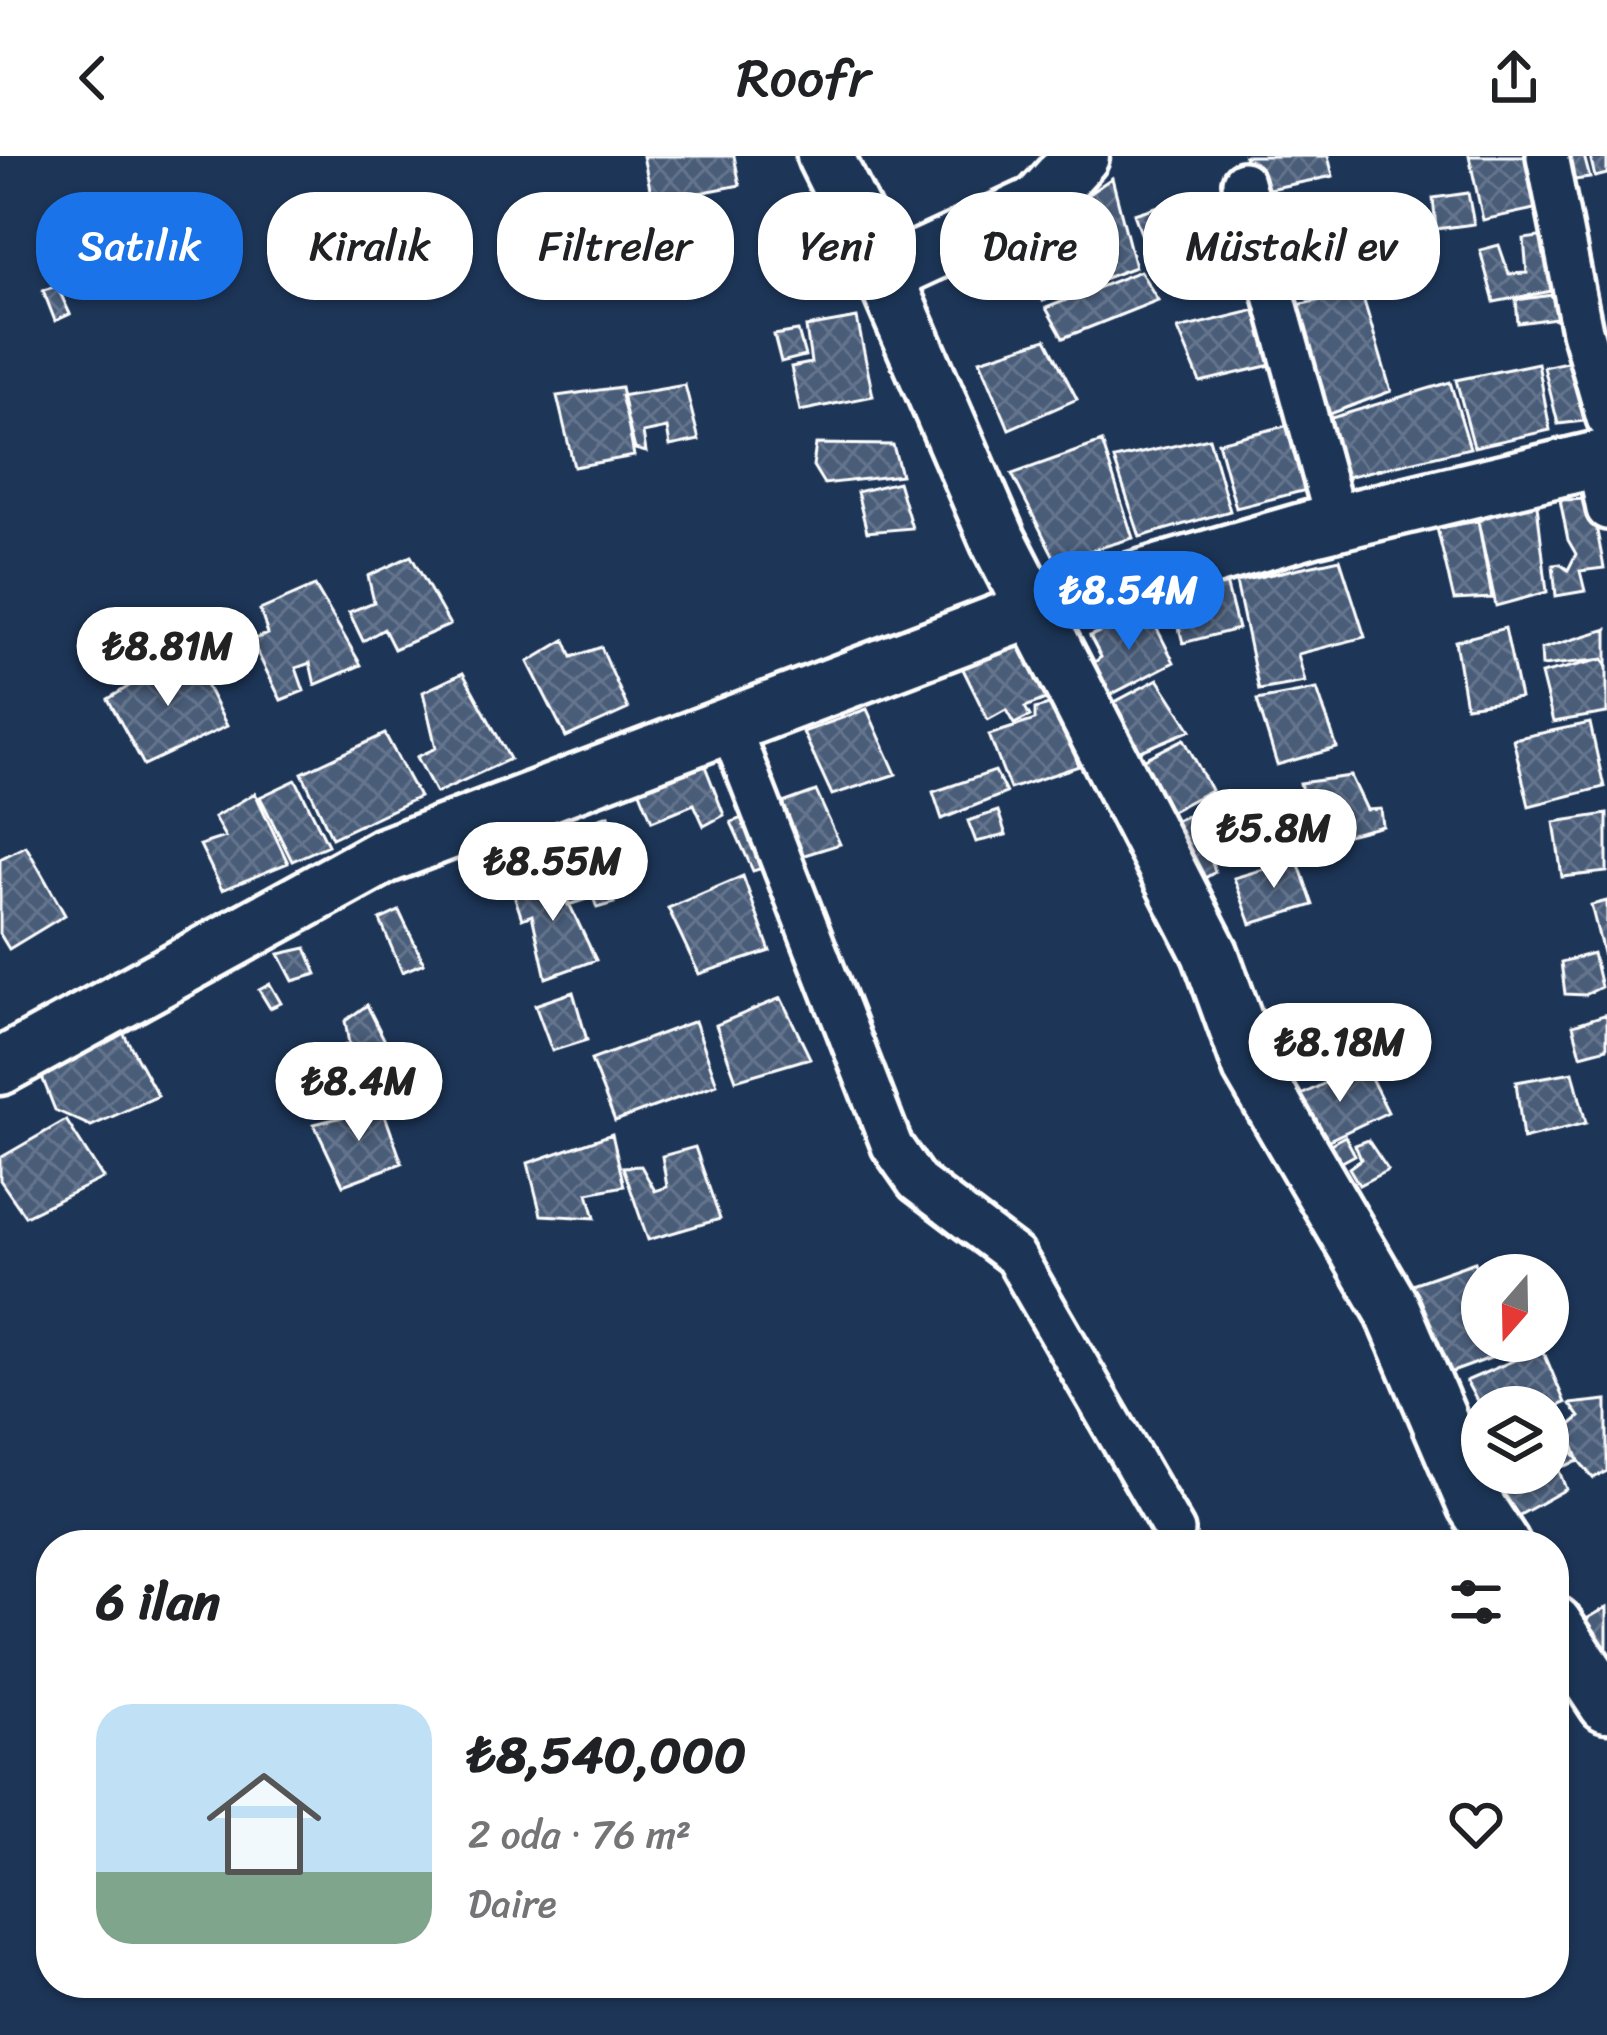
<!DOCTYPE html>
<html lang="tr">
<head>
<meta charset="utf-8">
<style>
	body { margin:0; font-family:Sriracha,sans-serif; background:#f6f6f6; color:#202124; height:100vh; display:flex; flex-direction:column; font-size:45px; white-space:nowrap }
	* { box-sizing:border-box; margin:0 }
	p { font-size:39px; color:#757577 }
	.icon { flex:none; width:66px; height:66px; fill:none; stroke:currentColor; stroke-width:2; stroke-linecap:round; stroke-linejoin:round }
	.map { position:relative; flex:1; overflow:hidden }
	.side { position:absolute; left:36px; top:1374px; width:1533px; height:468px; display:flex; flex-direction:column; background:#fff; border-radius:48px; box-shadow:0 3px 9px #0004 }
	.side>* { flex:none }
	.banner { position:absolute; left:36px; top:36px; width:1536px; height:108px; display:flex; gap:24px }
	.needle { width:78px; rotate:200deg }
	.tools { position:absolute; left:1461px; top:1098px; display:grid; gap:24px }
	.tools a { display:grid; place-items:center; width:108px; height:108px; border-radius:50%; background:#fff; box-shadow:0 3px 9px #0004; font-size:60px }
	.price { position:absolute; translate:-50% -102px; padding:0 27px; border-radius:42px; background:#fff; color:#222; font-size:39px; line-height:78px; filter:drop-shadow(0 3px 6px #0008) }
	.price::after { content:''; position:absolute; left:50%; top:72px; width:36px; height:27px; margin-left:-18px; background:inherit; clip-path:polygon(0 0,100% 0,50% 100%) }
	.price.active { background:#1a73e8; color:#fff }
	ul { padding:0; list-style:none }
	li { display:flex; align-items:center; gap:36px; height:300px; padding:0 60px }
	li+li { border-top:3px solid #e0e0e0 }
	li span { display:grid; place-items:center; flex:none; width:336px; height:240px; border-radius:36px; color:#555 }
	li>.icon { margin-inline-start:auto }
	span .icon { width:144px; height:144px; fill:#fffc; stroke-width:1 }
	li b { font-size:51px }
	h2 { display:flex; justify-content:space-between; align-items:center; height:144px; padding:0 60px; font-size:51px }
	.chip { padding:0 42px; border-radius:48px; background:#fff; box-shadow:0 3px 9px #0004; font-size:42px; line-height:108px }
	.chip.active { background:#1a73e8; color:#fff }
	header { display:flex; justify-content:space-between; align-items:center; height:156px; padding:0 60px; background:#fff; font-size:54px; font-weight:600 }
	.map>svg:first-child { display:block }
	.building { fill:url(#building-cross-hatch); stroke:#fff; stroke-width:3 }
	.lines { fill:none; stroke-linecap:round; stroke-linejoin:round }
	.street-casing { stroke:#fff; stroke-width:48 }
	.secondary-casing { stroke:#fff; stroke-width:63 }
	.street { stroke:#1d3557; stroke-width:39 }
	.secondary { stroke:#1d3557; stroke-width:54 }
</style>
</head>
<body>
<header><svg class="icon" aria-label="back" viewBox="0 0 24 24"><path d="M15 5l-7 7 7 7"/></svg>Roofr<svg class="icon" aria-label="share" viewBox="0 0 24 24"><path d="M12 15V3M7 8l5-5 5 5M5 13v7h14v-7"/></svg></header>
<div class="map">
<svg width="1607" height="1879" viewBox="0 0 1607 1879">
	<defs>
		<pattern id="building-cross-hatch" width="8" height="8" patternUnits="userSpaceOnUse" patternTransform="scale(3)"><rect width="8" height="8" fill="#4a5d79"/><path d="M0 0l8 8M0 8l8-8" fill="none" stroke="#65758d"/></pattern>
	</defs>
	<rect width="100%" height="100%" fill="#1d3557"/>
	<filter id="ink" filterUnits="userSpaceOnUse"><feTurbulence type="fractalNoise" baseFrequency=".00833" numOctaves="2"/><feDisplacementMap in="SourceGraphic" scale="24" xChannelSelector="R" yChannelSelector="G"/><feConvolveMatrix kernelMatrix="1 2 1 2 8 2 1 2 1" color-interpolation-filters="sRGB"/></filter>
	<g filter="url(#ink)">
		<path class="building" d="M643 0H734L740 29 653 46Z
			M1244 0H1328L1333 20 1254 36Z
			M1469 0H1536L1548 50 1483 64Z
			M1552 0H1584L1590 22 1558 26Z
			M1590 0H1607V18L1595 21Z
			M1112 22 1135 111 1043 145 1016 87Z
			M1206 35 1234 123 1182 134 1174 122 1159 127 1134 58Z
			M1468 37 1474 68 1436 73 1433 42Z
			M1338 50 1357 124 1291 139 1277 60Z
			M1554 79 1562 133 1494 146 1480 94 1499 89 1509 118 1527 117 1524 83Z
			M1140 115 1158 144 1063 182 1046 152Z
			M57 130 70 158 55 165 43 134Z
			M1361 135 1391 235 1317 263 1293 150Z
			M1560 138 1564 161 1518 167 1516 144Z
			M1268 151 1284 206 1200 226 1178 173Z
			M857 162 873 240 800 255 791 211 811 207 806 171Z
			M798 175 805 200 781 206 774 179Z
			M1046 183 1077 243 1009 273 980 204Z
			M1580 203 1593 264 1558 268 1544 211Z
			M1538 207 1550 274 1474 291 1456 224Z
			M1450 226 1470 292 1334 324 1315 267Z
			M685 229 699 284 670 290 667 272 643 277 646 296 635 293 621 240Z
			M621 231 634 300 574 311 557 240Z
			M1294 268 1314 332 1236 352 1218 286Z
			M1209 282 1230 355 1140 381 1114 303Z
			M1102 286 1133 382 1056 405 1012 318Z
			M816 288 893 289 901 319 824 328 813 310Z
			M898 326 912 372 867 376 857 336Z
			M1536 340 1547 436 1496 450 1478 365Z
			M1591 343 1604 412 1580 415 1585 435 1556 440 1553 409 1560 408 1568 414 1576 398 1568 384 1560 344Z
			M1478 365 1492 442 1454 444 1437 372Z
			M411 400 450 469 394 493 384 473 363 485 349 456 374 446 368 420Z
			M1340 403 1365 481 1298 498 1305 526 1259 534 1236 426Z
			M1224 419 1238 473 1183 487 1169 434Z
			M315 430 361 509 315 529 310 507 296 512 304 535 281 544 251 484 268 478 260 454Z
			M1148 455 1174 506 1110 539 1089 511 1101 501 1090 480Z
			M1505 472 1520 542 1466 550 1455 485Z
			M1607 473V512L1603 503 1542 510 1541 493Z
			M1024 482 1051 541 1025 551 1030 560 1014 568 1006 554 988 564 959 505Z
			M565 484 572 501 601 491 628 553 566 581 528 506Z
			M188 494 227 570 144 609 108 543Z
			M1603 503 1607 512V557L1553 566 1541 518Z
			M463 517 510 603 436 637 417 601 436 592 423 536Z
			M1158 523 1191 574 1134 598 1111 548Z
			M1317 533 1337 592 1277 609 1257 544Z
			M1056 547 1079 610 1010 633 989 579 1035 564V553Z
			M867 553 896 618 832 639 803 576Z
			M1590 567 1604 631 1529 650 1513 583Z
			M385 578 419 641 332 682 302 617Z
			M1184 583 1211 634 1158 662 1131 610Z
			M705 610 724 659 704 670 694 648 652 665 639 633Z
			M995 615 1006 637 942 663 933 636Z
			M1351 620 1367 654 1381 653 1383 670 1308 689 1303 672 1309 666 1300 627Z
			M296 624 328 689 292 705 260 641Z
			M816 635 840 688 753 715 731 666Z
			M255 637 288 707 222 734 200 689 225 681 214 661Z
			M1223 644 1250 699 1211 703 1215 716 1200 725 1173 666Z
			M998 655 1006 679 976 686 968 665Z
			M1607 658V716L1562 721 1554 666Z
			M609 659 632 726 610 734 614 747 597 752 593 741 568 749 546 680Z
			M26 690 65 759 9 793 0 778V703Z
			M1297 703 1313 749 1251 768 1234 722Z
			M553 714 596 804 546 822 532 759 522 763 511 730Z
			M743 720 770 795 699 818 668 752Z
			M1607 745V813L1591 749Z
			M399 755 424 807 402 816 380 764Z
			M306 792 317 818 293 825 279 798Z
			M1593 797 1601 831 1585 839 1565 838 1561 806Z
			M270 828 281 847 270 852 259 834Z
			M573 836 587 884 552 895 535 849Z
			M781 842 810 902 736 924 716 869Z
			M367 849 388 891 308 923 302 906 349 888 345 865Z
			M1330 850 1347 894 1277 922 1259 877Z
			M1607 858V892L1581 899 1573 869Z
			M695 865 717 928 615 965 591 904Z
			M120 871 158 940 91 970 55 954 35 903Z
			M1364 908 1388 956 1316 990 1293 943Z
			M1573 916 1586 967 1523 983 1516 926Z
			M382 951 402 1007 343 1029 314 968Z
			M66 964 103 1022 25 1060 0 1024V1002Z
			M612 978 624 1030 588 1037 595 1062 541 1059 528 1007Z
			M1345 980 1355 999 1333 1011 1323 992Z
			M1368 984 1388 1014 1359 1029 1349 1012 1361 1003 1355 989Z
			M695 991 720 1063 648 1084 623 1011 641 1010 655 1035 667 1031 662 1000Z
			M1475 1106 1482 1126V1185H1503L1507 1196 1444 1219 1412 1128Z
			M1542 1192 1565 1247 1548 1254V1251H1482V1254L1466 1225Z
			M1607 1244V1315L1593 1322 1579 1305 1567 1272 1580 1261 1570 1248Z
			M1558 1277 1579 1305 1558 1312 1566 1333 1509 1365 1467 1294 1482 1287V1317H1548V1279Z
			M1607 1451V1505L1578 1468Z"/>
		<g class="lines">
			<g class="street-casing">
				<path id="street" d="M1547 0 1582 175 1607 262
					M1243 26 1336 366
					M1607 292 1597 304 1607 353
					M729 569 892 990 917 1026 1015 1100 1174 1375"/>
			</g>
			<g class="secondary-casing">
				<path id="secondary" d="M825 0 884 119 998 384 1210 797 1251 911 1392 1153 1475 1348 1502 1389
					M884 119 1039 47 1081 0
					M0 911 384 700 1035 453 1313 372 1607 301
					M1554 1468 1607 1548"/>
			</g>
			<use href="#street" class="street"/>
			<use href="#secondary" class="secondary"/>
		</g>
	</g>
</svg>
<div class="tools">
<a><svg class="needle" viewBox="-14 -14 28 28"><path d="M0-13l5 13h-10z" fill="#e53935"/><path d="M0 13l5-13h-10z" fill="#757577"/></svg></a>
<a><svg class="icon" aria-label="layers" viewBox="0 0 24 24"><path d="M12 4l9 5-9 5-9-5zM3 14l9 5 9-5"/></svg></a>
</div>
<b class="price active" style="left:1129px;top:497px">₺8.54M</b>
<b class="price" style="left:168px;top:553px">₺8.81M</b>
<b class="price" style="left:1274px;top:735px">₺5.8M</b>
<b class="price" style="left:553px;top:768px">₺8.55M</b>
<b class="price" style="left:1340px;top:949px">₺8.18M</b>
<b class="price" style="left:359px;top:988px">₺8.4M</b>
<div class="banner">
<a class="chip active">Satılık</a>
<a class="chip">Kiralık</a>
<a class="chip">Filtreler</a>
<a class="chip">Yeni</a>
<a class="chip">Daire</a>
<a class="chip">Müstakil ev</a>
</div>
<section class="side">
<h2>6 ilan<svg class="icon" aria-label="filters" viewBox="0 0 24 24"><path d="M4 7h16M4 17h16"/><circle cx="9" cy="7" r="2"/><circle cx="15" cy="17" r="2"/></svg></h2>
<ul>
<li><span style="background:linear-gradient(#bfe0f5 70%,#7fa58c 0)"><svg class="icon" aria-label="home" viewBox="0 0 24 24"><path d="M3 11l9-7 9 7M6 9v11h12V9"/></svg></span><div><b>₺8,540,000</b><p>2 oda · 76 m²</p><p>Daire</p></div><svg class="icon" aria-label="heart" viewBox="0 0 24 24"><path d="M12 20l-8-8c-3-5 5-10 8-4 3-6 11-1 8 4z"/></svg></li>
</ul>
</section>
</div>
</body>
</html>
